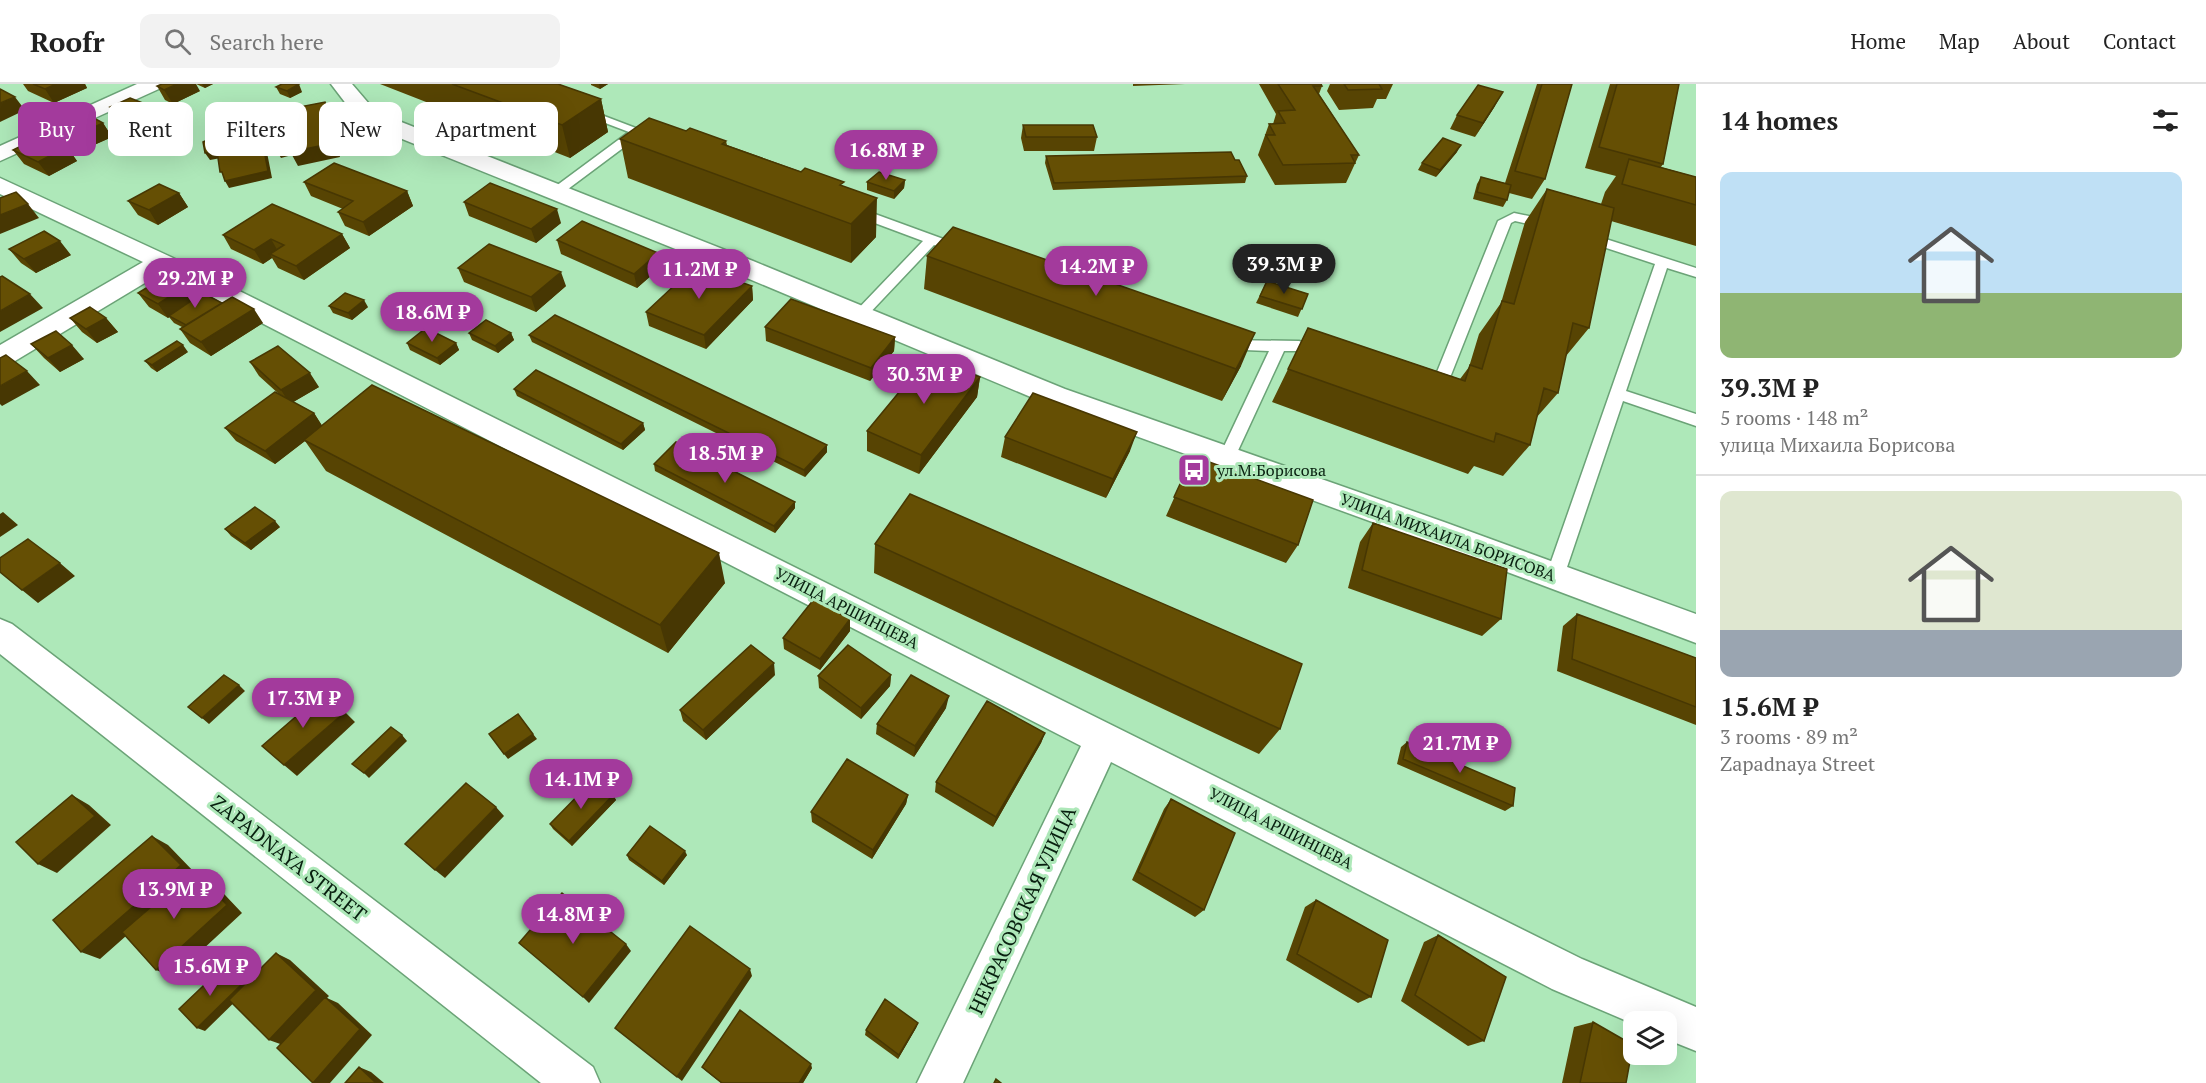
<!DOCTYPE html>
<html lang="en">
<head>
<meta charset="utf-8">
<style>
	body { margin:0; font-family:"PT Serif",serif; background:#f2f2f2; color:#222; height:100vh; display:flex; flex-direction:column; font-size:22px; white-space:nowrap }
	* { box-sizing:border-box; margin:0 }
	p { font-size:20px; color:#767676 }
	.icon { flex:none; width:33px; height:33px; fill:none; stroke:currentColor; stroke-width:2; stroke-linecap:round; stroke-linejoin:round }
	.map { position:relative; flex:1; overflow:hidden }
	.details { display:flex; flex-direction:column; background:#fff; width:510px }
	.details>* { flex:none }
	.banner { position:absolute; left:18px; top:18px; width:570px; height:54px; display:flex; gap:12px }
	.controls { position:absolute; left:1623px; top:927px; display:grid; gap:12px }
	.controls a { display:grid; place-items:center; width:54px; height:54px; border-radius:12px; background:#fff; box-shadow:0 6px 24px #0002; font-size:30px }
	.price { position:absolute; translate:-50% -51px; padding:0 14px; border-radius:21px; background:#a33a9c; color:#fff; font-size:20px; line-height:39px; filter:drop-shadow(0 2px 3px #0008) }
	.price::after { content:''; position:absolute; left:50%; top:36px; width:18px; height:14px; margin-left:-9px; background:inherit; clip-path:polygon(0 0,100% 0,50% 100%) }
	.price.current { background:#222; color:#fff }
	ul { padding:0; list-style:none }
	li { display:grid; align-content:center; gap:12px; height:318px; padding:0 24px }
	li+li { border-top:2px solid #e0e0e0 }
	li span { display:grid; place-items:center; height:186px; border-radius:12px; color:#555 }
	li>.icon { margin-inline-start:auto }
	span .icon { width:108px; height:108px; fill:#fffc; stroke-width:1 }
	li b { font-size:26px }
	h2 { display:flex; justify-content:space-between; align-items:center; height:72px; padding:0 24px; font-size:26px }
	.chip { padding:0 21px; border-radius:12px; background:#fff; box-shadow:0 6px 24px #0002; font-size:21px; line-height:54px }
	.chip.current { background:#a33a9c; color:#fff }
	header { display:flex; align-items:center; gap:36px; box-sizing:border-box; height:84px; padding:0 30px; background:#fff; border-bottom:2px solid #e0e0e0 }
	header strong { font-size:28px }
	nav { display:flex; gap:33px; margin-inline-start:auto; font-size:21px }
	.search { width:420px; height:54px; background:#f2f2f2; display:flex; align-items:center; gap:15px; box-sizing:border-box; padding:0 21px; border-radius:12px; color:#767676; font-size:22px }
	main { display:flex; flex:1; min-height:0 }
	.map>svg:first-child { display:block }
	.lines { fill:none; stroke-linecap:round; stroke-linejoin:round }
	.lane-casing { stroke:#6ba377; stroke-width:3 }
	.street-casing { stroke:#6ba377; stroke-width:3 }
	.lane { fill:#fff; fill-rule:evenodd }
	.street { fill:#fff; fill-rule:evenodd }
	.wall { fill:#574403 }
	.shaded-wall { fill:#473703 }
	.building { fill:#654f04; stroke:#473703; stroke-width:1.5 }
	.labels { text-anchor:middle; dominant-baseline:central; stroke-width:6; stroke-linejoin:round; paint-order:stroke }
	.poi-label { font-size:16px; fill:#081f0f; stroke:#aee8b9; text-anchor:start }
	.street-label { font-size:16px; fill:#081f0f; stroke:#aee8b9 }
	.near-street-label { font-size:20px; fill:#081f0f; stroke:#aee8b9 }
</style>
</head>
<body>
<header>
<strong>Roofr</strong>
<div class="search"><svg class="icon" aria-label="search" viewBox="0 0 24 24"><circle cx="10" cy="10" r="6"/><path d="M15 15l6 6"/></svg>Search here</div>
<nav><a>Home</a><a>Map</a><a>About</a><a>Contact</a></nav>
</header>
<main>
<div class="map">
<svg width="1696" height="999" viewBox="0 0 1696 999">
	<rect width="100%" height="100%" fill="#aee8b9"/>
	<g class="lines">
		<g class="lane-casing">
			<path id="lane" d="M583 24 662 54 656 58 639 52 560 111H552L550 108 552 105 629 48 579 29 577 27Z
				M853 122 968 164 970 167 963 171 934 161 865 234H855L853 231 855 228 923 157 848 129 847 126 848 123Z
				M1514 129 1557 138 1559 141 1552 145 1515 137 1511 139 1451 291C1445 298 1427 304 1418 302L1415 298 1418 294 1437 288 1498 137Z
				M1584 148 1696 184V193L1667 184 1626 307 1696 330V342L1623 317 1564 492 1561 497 1555 499 1549 497 1546 492 1655 180 1579 155 1577 152Z
				M1225 256 1299 257 1327 266 1329 270 1322 275 1298 267H1284L1235 373 1233 377H1221L1219 373 1269 267 1220 265 1218 261 1220 257Z"/>
		</g>
		<g class="street-casing">
			<path id="street" d="M137 0H164L161 4 0 77V62Z
				M331 0H352L376 28 753 177 1065 305 1444 438 1696 530V559L1422 456 1045 319 735 189 360 38Z
				M0 94 171 173 1582 875 1696 923V967L1666 955V938H1634V940L1552 905 1111 678 963 999H917L1081 662 163 188 10 280 0 282V261L143 178 0 110Z
				M0 535 12 540 593 983 600 999H541L0 570Z"/>
		</g>
		<use href="#lane" class="lane"/>
		<use href="#street" class="street"/>
	</g>
	<path class="wall" d="M23 0H85L87 4 54 19 28 7Z
		M196 0H213L205 4Z
		M380 0H558L601 15 608 48 570 74Z
		M591 0H608L600 5 591 1Z
		M1133 0H1185L1133 2Z
		M1259 0H1321L1322 2 1319 10 1359 71 1346 99 1275 101 1258 71 1269 40H1273L1276 30Z
		M1330 0H1393L1386 15H1377L1373 24 1339 26 1327 7Z
		M1537 0H1572L1545 95 1532 115 1509 109 1507 116 1503 123 1473 115 1477 100 1481 93 1505 99Z
		M1610 0H1679L1663 80 1661 83 1696 93V162L1611 137 1589 244 1566 272 1558 309 1536 334 1530 361 1503 392 1474 382 1468 390 1272 318 1308 244 1460 295 1469 283 1479 250 1501 219 1525 138 1547 105 1601 120 1605 108 1616 92 1585 84Z
		M157 2 200 7 173 20 165 16Z
		M276 3 302 8 290 14 280 10Z
		M148 21 156 35 136 45 120 37 110 23Z
		M1495 22 1475 53 1450 45 1457 31Z
		M103 39 112 53 85 65 72 58 62 44Z
		M1023 41 1097 53 1094 67H1024L1021 54Z
		M686 47 726 57 727 61 844 103 876 153 851 179 628 94 620 55Z
		M67 63 77 77 49 92 24 80 13 66Z
		M1457 68 1436 93 1418 86 1422 79Z
		M1046 72 1235 76 1247 92 1245 99 1053 106 1045 79Z
		M905 96 904 104 894 115 867 106V98Z
		M304 98 407 107 413 122 369 152 345 142 338 128 343 125 311 112Z
		M179 109 188 123 158 141 138 131 128 117Z
		M464 118 561 139 536 159 469 132Z
		M342 150 350 164 304 196 278 184 272 174 263 180 231 165 223 151Z
		M557 156 661 183 637 204 561 170Z
		M9 165 71 171 36 189 21 179Z
		M927 172 1241 282 1222 317 924 205Z
		M458 184 566 202 536 228 464 198Z
		M1267 197 1308 210 1298 233 1256 219Z
		M752 202 753 216 706 265 649 242 646 228Z
		M138 209 197 213 263 239 211 272 190 259 180 245 182 243 174 239 169 233 168 234 149 223Z
		M426 214 429 222 410 237 397 232 393 225Z
		M329 222 368 223 352 236 333 229Z
		M70 234H106L118 248 97 259 82 248Z
		M765 243 895 253 894 267 870 297 766 257Z
		M469 249H511L514 256 498 269 472 256Z
		M529 251 827 368 805 393 532 258Z
		M407 259H456L459 266 440 281 410 266Z
		M31 260 84 275 60 288 44 274Z
		M188 268 157 288 151 284 145 277Z
		M250 278 319 303 293 318 314 329 322 342 725 499 668 569 326 387 305 357 275 380 236 357 225 344 280 311 259 292Z
		M980 293 977 313 919 390 867 367V347Z
		M514 305 643 339 645 346 623 366 517 312Z
		M1005 353 1130 367 1106 414 1001 373Z
		M1193 372 1298 461 1286 479 1166 432Z
		M654 380 795 424 775 449 655 387Z
		M1373 439 1501 535 1482 552 1348 504 1360 458Z
		M280 443 251 466 231 452 225 445Z
		M875 460 1280 645 1259 670 874 489Z
		M1577 530 1696 574V641L1557 587 1563 542Z
		M850 547 820 586 784 565 783 554Z
		M775 591 706 656 683 637 680 626Z
		M891 591 890 602 861 635 819 604 818 592Z
		M946 624 914 673 876 650 877 640Z
		M1045 649 1041 659 993 743 935 708 936 698Z
		M1407 658 1513 722 1505 727 1397 680 1401 663Z
		M613 711 616 716 572 762 553 745 550 740Z
		M908 711 906 720 872 775 812 738 811 728Z
		M1171 715 1204 826 1195 833 1132 796 1164 725Z
		M627 771H687L664 801 629 776Z
		M1316 816 1371 913 1358 919 1286 876 1305 823Z
		M1438 851 1484 957 1468 962 1401 917 1424 858Z
		M1593 938 1626 999H1562L1574 943Z
		M918 939 916 944 898 975 865 951 866 946Z
		M702 983 812 984 803 999H721L706 987Z"/>
	<path class="shaded-wall" d="M56 0H85L87 4 54 19 45 5Z
		M177 0H196L200 7 173 20 164 6Z
		M202 0H213L205 4Z
		M299 0 302 8 290 14 287 7Z
		M599 0H608L600 5Z
		M1503 8 1495 22 1475 53 1483 39Z
		M15 13 25 26 0 38V19Z
		M601 15 608 48 570 74 562 41Z
		M325 18 331 32 340 73 298 82 292 71 281 74 273 60Z
		M148 21 156 35 136 45 127 31Z
		M103 39 112 53 85 65 75 52Z
		M259 40 263 48 272 94 229 104 225 97Z
		M1461 61 1457 68 1436 93 1440 86Z
		M67 63 77 77 49 92 38 78Z
		M217 67 221 74 210 76 205 69Z
		M905 96 904 104 894 115V107Z
		M407 107 413 122 369 152 363 138Z
		M179 109 188 123 158 141 149 126Z
		M877 114 876 153 851 179V140Z
		M28 120 39 134 0 150V131Z
		M557 125 561 139 536 159 531 145Z
		M342 150 350 164 304 196 296 182Z
		M271 155 279 169 270 170 272 174 263 180 254 166Z
		M60 157 71 171 36 189 24 175Z
		M658 169 661 183 637 204 634 190Z
		M561 188 566 202 536 228 531 213Z
		M189 200 198 214 168 234 158 220Z
		M752 202 753 216 706 265 704 251Z
		M30 210 43 224 0 248V227Z
		M426 214 429 222 410 237 406 230Z
		M364 216 368 223 352 236 348 229Z
		M254 225 263 239 211 272 201 258Z
		M106 234 118 248 97 259 86 245Z
		M511 249 514 256 498 269 495 262Z
		M1255 249 1241 282 1222 317 1236 285Z
		M895 253 894 267 870 297 871 284Z
		M456 259 459 266 440 281 437 274Z
		M72 261 84 275 60 288 48 274Z
		M183 261 188 268 157 288 152 281Z
		M27 287 40 301 2 322 0 320V302Z
		M310 289 319 303 290 320 281 306Z
		M980 293 977 313 919 390 921 371Z
		M314 329 323 343 275 380 265 367Z
		M643 339 645 346 623 366 621 360Z
		M1137 348 1130 367 1106 414 1113 395Z
		M827 361V368L805 393 804 386Z
		M795 418V424L775 449 774 442Z
		M3 428 18 441 0 453V430Z
		M275 437 280 443 251 466 245 459Z
		M719 469 725 499 668 569 660 541Z
		M60 479 75 492 38 519 22 506Z
		M850 535V547L820 586V575Z
		M774 579 775 591 706 656 703 646Z
		M891 591 890 602 861 635V624Z
		M239 601 245 607 209 640 202 634Z
		M949 612 946 624 914 673 915 662Z
		M345 628 355 638 297 692 284 681Z
		M1045 649 1041 659 993 743 996 733Z
		M533 650 537 655 508 675 504 670Z
		M402 651 407 657 369 694 364 689Z
		M72 711 89 721 111 741 57 789 38 780Z
		M613 711 616 716 572 762 569 757Z
		M908 711 906 720 872 775 873 766Z
		M496 723 504 732 445 794 435 786Z
		M152 752 168 761 196 790 100 875 81 868Z
		M685 767 687 771 664 801 662 797Z
		M194 786 209 794 242 829 173 893 156 886Z
		M626 860 631 867 589 919 583 913Z
		M276 869 290 876 329 912 327 914 338 919 372 951 330 999H313L283 961 269 956Z
		M223 883 231 886 249 904 205 947 197 944Z
		M750 885 752 892 682 997 677 993Z
		M918 939 916 944 898 975 899 971Z
		M811 980 812 984 803 999H799Z
		M359 983 371 988 384 999H376Z"/>
	<path class="building" d="M33 0H56L45 5Z
		M162 0H177L164 6 157 2Z
		M282 0H299L287 7 276 3Z
		M452 0H558L601 15 562 41Z
		M1278 0H1321L1322 2H1313L1359 71H1351L1355 79 1283 81 1266 51H1275L1269 40 1285 39 1278 27 1295 26Z
		M1344 0H1379L1382 5 1348 6Z
		M1542 0H1572L1545 95 1515 87Z
		M1617 0H1679L1663 80 1599 63Z
		M1478 1 1503 8 1483 39 1457 31Z
		M0 5 15 13 0 19Z
		M130 14 148 21 127 31 110 23Z
		M325 18 334 59 290 68 288 57 273 60 268 29Z
		M90 32 103 39 75 52 62 44Z
		M649 34 686 47 690 44 726 57 722 60 801 88 805 84 844 98 840 101 877 114 851 140 620 55Z
		M259 40 268 87 225 97 222 88H220L217 67 205 69 203 58 227 47Z
		M1023 41H1093L1097 53H1026Z
		M43 51 67 63 38 78 13 66Z
		M1443 54 1461 61 1440 86 1422 79Z
		M1231 68 1235 76H1239L1247 92 1054 99 1046 72Z
		M1629 75 1696 93V121L1622 100Z
		M334 79 407 107 363 138 338 128 353 117 304 98Z
		M879 88 905 96 894 107 867 98Z
		M1481 93 1511 101 1507 116 1477 108Z
		M490 99 557 125 531 145 464 118Z
		M159 100 179 109 149 126 128 117Z
		M1547 105 1614 124 1589 244 1573 239 1558 309 1544 304 1530 361 1496 349 1494 358 1288 285 1308 244 1465 297 1470 281 1482 285 1502 217 1514 220Z
		M16 108 28 120 0 131V114Z
		M272 120 342 150 296 182 270 170 284 161 271 155 254 166 223 151Z
		M582 137 658 169 634 190 557 156Z
		M953 143 1255 249 1236 285 927 172Z
		M44 147 60 157 24 175 9 165Z
		M489 160 561 188 531 213 458 184Z
		M695 182 752 202 704 251 646 228Z
		M169 190 189 200 158 220 138 209Z
		M2 192 30 210 0 227V193Z
		M1267 197 1308 210 1302 225 1260 212Z
		M203 209 222 219 186 241 169 232Z
		M345 209 364 216 348 229 329 222Z
		M413 209 426 214 406 230 393 225Z
		M232 213 254 225 201 258 180 245Z
		M791 215 895 253 871 284 765 243Z
		M90 223 106 234 86 245 70 234Z
		M555 231 827 361 804 386 529 251Z
		M486 236 511 249 495 262 469 249Z
		M426 244 456 259 437 274 407 259Z
		M56 247 72 261 48 274 31 260Z
		M177 257 183 261 152 281 145 277Z
		M278 262 310 289 281 306 250 278Z
		M6 271 27 287 0 302V274Z
		M929 272 980 293 921 371 867 347Z
		M536 286 643 339 621 360 514 305Z
		M372 301 719 469 660 541 304 356Z
		M275 308 314 329 265 367 225 344Z
		M1033 309 1137 348 1113 395 1005 353Z
		M676 358 795 418 774 442 654 380Z
		M1193 372 1313 416 1298 461 1174 413Z
		M910 410 1302 580 1280 645 875 460Z
		M255 423 275 437 245 459 225 445Z
		M1373 439 1507 485 1501 535 1362 486Z
		M28 455 60 479 22 506 0 488V474Z
		M814 515 850 535 820 575 783 554Z
		M1577 530 1696 574V623L1572 575Z
		M751 561 774 579 703 646 680 626Z
		M848 561 891 591 861 624 818 592Z
		M224 591 239 601 202 634 188 623Z
		M911 591 949 612 915 662 877 640Z
		M322 610 345 628 284 681 262 662Z
		M987 617 1045 649 996 733 936 698Z
		M518 630 533 650 504 670 489 650Z
		M391 643 402 651 364 689 352 680Z
		M1407 658 1515 704 1513 722 1403 675Z
		M847 675 908 711 873 766 811 728Z
		M594 695 613 711 569 757 550 740Z
		M466 699 496 723 435 786 405 760Z
		M72 711 95 732 38 780 16 758Z
		M1171 715 1235 749 1204 826 1138 788Z
		M650 742 685 767 662 797 627 771Z
		M152 752 181 781 81 868 53 836Z
		M194 786 227 821 156 886 122 848Z
		M562 809 626 860 583 913 519 859Z
		M1316 816 1388 856 1371 913 1297 870Z
		M690 842 750 885 677 993 615 944Z
		M1438 851 1506 893 1484 957 1415 911Z
		M276 869 316 906 269 956 229 916Z
		M223 883 241 901 197 944 179 925Z
		M325 913 360 945 313 999 277 964Z
		M885 915 918 939 899 971 866 946Z
		M740 926 811 980 799 999H722L702 983Z
		M1593 938 1633 961 1626 999H1580Z
		M359 983 376 999H345Z
		M996 995 1001 999H994Z"/>
	<defs>
		<g id="bus-square" transform="scale(1.725)"><rect x="-9" y="-9" width="18" height="18" rx="4" fill="#a33a9c" stroke="#aee8b9"/><path d="M-5-6H5V4H4V6H2V4H-2V6H-4V4H-5ZM-3.5-4V0h7V-4ZM-3.5 1.2v1.5H-2V1.2ZM2 1.2v1.5H3.5V1.2Z" fill="#fff"/></g>
	</defs>
	<g fill-rule="evenodd">
		<use href="#bus-square" x="1194" y="386"/>
	</g>
	<g class="labels">
		<g class="poi-label">
			<text x="1217" y="386">ул.М.Борисова</text>
		</g>
		<g class="street-label">
			<text transform="translate(1448 453) rotate(20)">УЛИЦА МИХАИЛА БОРИСОВА</text>
			<text transform="translate(847 524) rotate(27)">УЛИЦА АРШИНЦЕВА</text>
			<text transform="translate(1281 744) rotate(27)">УЛИЦА АРШИНЦЕВА</text>
		</g>
		<g class="near-street-label">
			<text transform="translate(289 774) rotate(38)">ZAPADNAYA STREET</text>
			<text transform="translate(1022 826) rotate(-65)">НЕКРАСОВСКАЯ УЛИЦА</text>
		</g>
	</g>
</svg>
<div class="controls">
<a><svg class="icon" aria-label="layers" viewBox="0 0 24 24"><path d="M12 4l9 5-9 5-9-5zM3 14l9 5 9-5"/></svg></a>
</div>
<b class="price" style="left:886px;top:97px">16.8M ₽</b>
<b class="price current" style="left:1284px;top:211px">39.3M ₽</b>
<b class="price" style="left:1096px;top:213px">14.2M ₽</b>
<b class="price" style="left:699px;top:216px">11.2M ₽</b>
<b class="price" style="left:195px;top:225px">29.2M ₽</b>
<b class="price" style="left:432px;top:259px">18.6M ₽</b>
<b class="price" style="left:924px;top:321px">30.3M ₽</b>
<b class="price" style="left:725px;top:400px">18.5M ₽</b>
<b class="price" style="left:303px;top:645px">17.3M ₽</b>
<b class="price" style="left:1460px;top:690px">21.7M ₽</b>
<b class="price" style="left:581px;top:726px">14.1M ₽</b>
<b class="price" style="left:174px;top:836px">13.9M ₽</b>
<b class="price" style="left:573px;top:861px">14.8M ₽</b>
<b class="price" style="left:210px;top:913px">15.6M ₽</b>
<div class="banner">
<a class="chip current">Buy</a>
<a class="chip">Rent</a>
<a class="chip">Filters</a>
<a class="chip">New</a>
<a class="chip">Apartment</a>
</div>
</div>
<section class="details">
<h2>14 homes<svg class="icon" aria-label="filters" viewBox="0 0 24 24"><path d="M4 7h16M4 17h16"/><circle cx="9" cy="7" r="2"/><circle cx="15" cy="17" r="2"/></svg></h2>
<ul>
<li><span style="background:linear-gradient(#bfe0f5 65%,#8fb573 0)"><svg class="icon" aria-label="home" viewBox="0 0 24 24"><path d="M3 11l9-7 9 7M6 9v11h12V9"/></svg></span><div><b>39.3M ₽</b><p>5 rooms · 148 m²</p><p>улица Михаила Борисова</p></div></li>
<li><span style="background:linear-gradient(#dfe7d0 75%,#9aa5b1 0)"><svg class="icon" aria-label="home" viewBox="0 0 24 24"><path d="M3 11l9-7 9 7M6 9v11h12V9"/></svg></span><div><b>15.6M ₽</b><p>3 rooms · 89 m²</p><p>Zapadnaya Street</p></div></li>
</ul>
</section>
</main>
</body>
</html>
